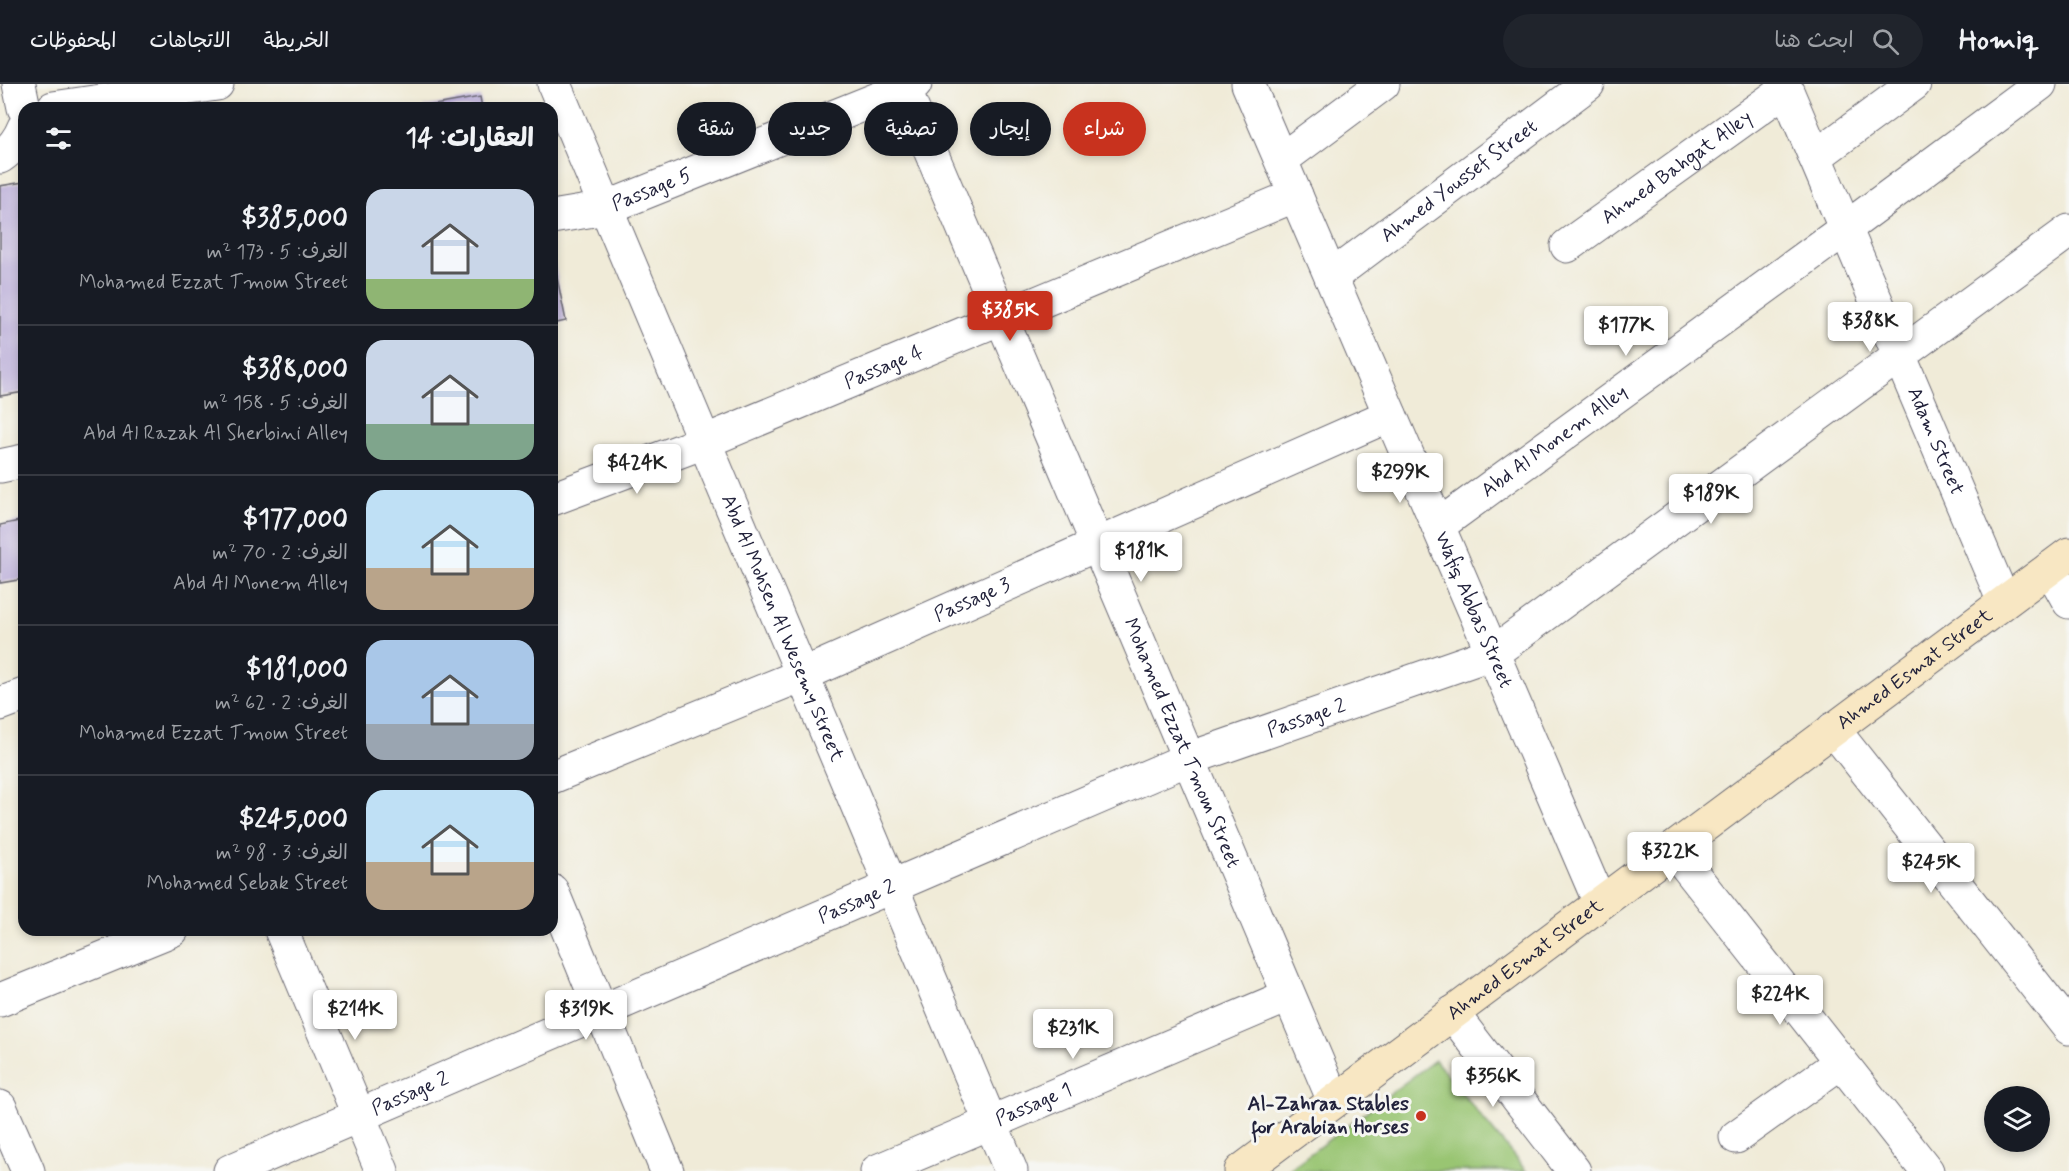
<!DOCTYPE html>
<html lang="ar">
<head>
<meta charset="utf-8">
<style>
	body { margin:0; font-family:Mynerve,"Playpen Sans Arabic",sans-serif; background:#20242c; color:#f1f3f6; direction:rtl; height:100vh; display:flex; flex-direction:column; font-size:22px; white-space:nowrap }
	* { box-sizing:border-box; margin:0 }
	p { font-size:20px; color:#9ea1a6 }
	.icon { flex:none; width:33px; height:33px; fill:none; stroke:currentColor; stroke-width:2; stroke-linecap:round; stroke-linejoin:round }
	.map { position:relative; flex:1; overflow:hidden; direction:ltr }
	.drawer { position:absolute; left:18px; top:18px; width:540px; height:834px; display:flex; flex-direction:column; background:#171b24; border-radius:18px; box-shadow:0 3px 9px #0003; direction:rtl }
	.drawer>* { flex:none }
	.top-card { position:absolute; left:576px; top:18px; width:570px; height:54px; direction:rtl; display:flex; gap:12px }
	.tools { position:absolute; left:1984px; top:1002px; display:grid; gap:12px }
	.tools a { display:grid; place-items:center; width:66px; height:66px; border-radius:50%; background:#171b24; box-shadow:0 3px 9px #0003; font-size:30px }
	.price { position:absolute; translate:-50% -51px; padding:0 14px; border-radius:6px; background:#fff; color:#222; font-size:20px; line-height:39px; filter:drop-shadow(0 2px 3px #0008) }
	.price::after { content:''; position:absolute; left:50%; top:36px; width:18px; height:14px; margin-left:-9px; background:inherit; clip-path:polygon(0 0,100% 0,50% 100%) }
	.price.selected { background:#c8321e; color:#fff }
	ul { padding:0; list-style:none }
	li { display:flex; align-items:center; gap:18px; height:150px; padding:0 24px }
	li+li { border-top:2px solid #363941 }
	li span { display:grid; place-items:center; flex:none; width:168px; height:120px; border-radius:18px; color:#555 }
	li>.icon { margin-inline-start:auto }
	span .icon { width:72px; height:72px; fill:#fffc; stroke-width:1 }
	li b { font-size:26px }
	h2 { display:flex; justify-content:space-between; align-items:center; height:72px; padding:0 24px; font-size:26px }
	.pill { padding:0 21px; border-radius:27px; background:#171b24; box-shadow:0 3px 9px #0003; font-size:21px; line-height:54px }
	.pill.selected { background:#c8321e; color:#fff }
	header { display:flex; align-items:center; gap:36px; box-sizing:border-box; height:84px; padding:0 30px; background:#171b24; border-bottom:2px solid #363941 }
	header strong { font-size:28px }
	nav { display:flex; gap:33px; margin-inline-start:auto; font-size:21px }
	.search { width:420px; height:54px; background:#20242c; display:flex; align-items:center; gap:15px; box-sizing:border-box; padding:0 21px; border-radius:33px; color:#9ea1a6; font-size:22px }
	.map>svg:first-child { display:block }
	.green { fill:#99c572; stroke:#5e7456; stroke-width:1.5 }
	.building { fill:#b9acd8 }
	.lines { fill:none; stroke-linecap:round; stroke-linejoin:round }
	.minor-casing { stroke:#6a6872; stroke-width:35 }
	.secondary-casing { stroke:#6a6872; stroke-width:35 }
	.minor { stroke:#fff; stroke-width:33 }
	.secondary { stroke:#f8e7c3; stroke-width:33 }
	.poi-dot { fill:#c8321e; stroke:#f6f6f2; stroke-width:2 }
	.labels { text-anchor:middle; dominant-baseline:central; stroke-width:6; stroke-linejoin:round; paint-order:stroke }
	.street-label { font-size:20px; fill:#22223b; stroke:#f6f6f2 }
	.poi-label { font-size:20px; font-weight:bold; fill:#22223b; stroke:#f6f6f2; text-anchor:end }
</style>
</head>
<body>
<header>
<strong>Homiq</strong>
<div class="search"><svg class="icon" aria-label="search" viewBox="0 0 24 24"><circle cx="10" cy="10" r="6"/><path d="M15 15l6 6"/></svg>ابحث هنا</div>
<nav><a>الخريطة</a><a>الاتجاهات</a><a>المحفوظات</a></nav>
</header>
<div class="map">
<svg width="2069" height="1087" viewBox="0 0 2069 1087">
	<rect width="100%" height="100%" fill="#f6f6f2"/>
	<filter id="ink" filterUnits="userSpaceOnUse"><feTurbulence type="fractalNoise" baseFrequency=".0167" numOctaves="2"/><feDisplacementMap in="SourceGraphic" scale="12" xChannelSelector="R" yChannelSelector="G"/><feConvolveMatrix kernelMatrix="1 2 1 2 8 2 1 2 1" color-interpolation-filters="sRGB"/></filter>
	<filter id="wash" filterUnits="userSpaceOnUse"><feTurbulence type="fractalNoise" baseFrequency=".008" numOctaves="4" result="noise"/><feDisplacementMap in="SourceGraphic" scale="24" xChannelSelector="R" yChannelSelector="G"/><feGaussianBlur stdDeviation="1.35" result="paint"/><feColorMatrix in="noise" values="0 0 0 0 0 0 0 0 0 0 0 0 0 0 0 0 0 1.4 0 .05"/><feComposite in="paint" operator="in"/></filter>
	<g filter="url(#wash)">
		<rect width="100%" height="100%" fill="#f0ebd8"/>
		<path class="green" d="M1435 976 1526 1087H1287Z"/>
		<g id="blocks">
			<path class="building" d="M480 13 482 24H424V23Z
				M24 98V308L0 312V102Z
				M552 179H554L566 237 552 240Z
				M24 436V495L0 499V441Z"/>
		</g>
	</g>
	<g filter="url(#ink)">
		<use href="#blocks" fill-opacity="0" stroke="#6a6872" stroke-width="1.5"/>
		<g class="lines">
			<g class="minor-casing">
				<g id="minor">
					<path d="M19 0 24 24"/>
					<path id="s1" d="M554 0 1011 1087"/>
					<path id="s2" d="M902 0 1334 1017"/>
					<path id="s3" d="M1248 0 1600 819"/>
					<path id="s4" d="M1784 0 2004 518"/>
					<path d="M53 24 217 0"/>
					<path d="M0 73C12 65 19 56 24 43"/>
					<path d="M1815 73 1914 0"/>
					<path d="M1281 76 1383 0"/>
					<path id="s5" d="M552 133 606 124 915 0"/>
					<path id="s6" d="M1567 162 1786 5"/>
					<path id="s7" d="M1331 193 1588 0"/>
					<path d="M0 382 24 377"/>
					<path id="s8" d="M552 415 704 358 1296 111"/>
					<path id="s9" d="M1438 442 1845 145 2040 0"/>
					<path d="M2050 484 2069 518"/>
					<path d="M0 620 24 611"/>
					<path d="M1833 645 2069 944"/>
					<path id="s10" d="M552 693 802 591 1390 331"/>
					<path d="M1673 765 1927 1087"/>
					<path d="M552 807 667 1087"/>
					<path d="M281 846 382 1087"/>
					<path d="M0 916 172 846"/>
					<path d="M1452 929 1574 1087"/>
					<path d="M0 1023 28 1087"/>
					<path d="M1736 1053 1841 978"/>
					<path id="s11" d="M230 1087 1188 675 1493 569 2069 147"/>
					<path id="s12" d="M877 1087 1288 912"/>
				</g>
			</g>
			<g class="secondary-casing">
				<g id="secondary">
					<path id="s13" d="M1241 1087 2069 470"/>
				</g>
			</g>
			<use href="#minor" class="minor"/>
			<use href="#secondary" class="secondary"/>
		</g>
	</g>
	<circle class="poi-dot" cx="1421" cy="1032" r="6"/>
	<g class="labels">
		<g class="street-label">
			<text stroke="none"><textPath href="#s6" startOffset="135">Ahmed Bahgat Alley</textPath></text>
			<text stroke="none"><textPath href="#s7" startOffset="160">Ahmed Youssef Street</textPath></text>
			<text stroke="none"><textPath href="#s5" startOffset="104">Passage 5</textPath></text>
			<text stroke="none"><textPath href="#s8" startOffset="357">Passage 4</textPath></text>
			<text stroke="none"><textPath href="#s9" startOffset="144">Abd Al Monem Alley</textPath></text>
			<text stroke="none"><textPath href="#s4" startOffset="388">Adam Street</textPath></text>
			<text stroke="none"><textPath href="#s10" startOffset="456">Passage 3</textPath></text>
			<text stroke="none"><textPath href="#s3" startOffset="572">Wafiq Abbas Street</textPath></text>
			<text stroke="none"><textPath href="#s1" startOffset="590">Abd Al Mohsen Al Wesemy Street</textPath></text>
			<text stroke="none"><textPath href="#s13" startOffset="840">Ahmed Esmat Street</textPath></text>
			<text stroke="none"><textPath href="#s11" startOffset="1168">Passage 2</textPath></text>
			<text stroke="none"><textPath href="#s2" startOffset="716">Mohamed Ezzat Tmom Street</textPath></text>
			<text stroke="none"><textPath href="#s11" startOffset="682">Passage 2</textPath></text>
			<text stroke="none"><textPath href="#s13" startOffset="354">Ahmed Esmat Street</textPath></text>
			<text stroke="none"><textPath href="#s11" startOffset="196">Passage 2</textPath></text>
			<text stroke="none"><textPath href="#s12" startOffset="170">Passage 1</textPath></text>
		</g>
		<g class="poi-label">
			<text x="1409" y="1020">Al-Zahraa Stables<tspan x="1409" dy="23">for Arabian Horses</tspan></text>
		</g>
	</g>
</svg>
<div class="tools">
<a><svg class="icon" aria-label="layers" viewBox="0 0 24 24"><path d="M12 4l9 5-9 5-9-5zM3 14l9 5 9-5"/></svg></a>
</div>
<b class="price selected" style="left:1010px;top:258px">$385K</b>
<b class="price" style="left:1870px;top:269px">$388K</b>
<b class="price" style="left:1626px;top:273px">$177K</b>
<b class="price" style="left:637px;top:411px">$424K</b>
<b class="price" style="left:1400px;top:420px">$299K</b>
<b class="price" style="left:1711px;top:441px">$189K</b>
<b class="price" style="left:1141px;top:499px">$181K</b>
<b class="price" style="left:1670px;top:799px">$322K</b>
<b class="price" style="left:1931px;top:810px">$245K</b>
<b class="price" style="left:1780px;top:942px">$224K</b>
<b class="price" style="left:355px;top:957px">$214K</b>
<b class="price" style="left:586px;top:957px">$319K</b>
<b class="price" style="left:1073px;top:976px">$231K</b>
<b class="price" style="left:1493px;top:1024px">$356K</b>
<div class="top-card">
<a class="pill selected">شراء</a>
<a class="pill">إيجار</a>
<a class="pill">تصفية</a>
<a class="pill">جديد</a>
<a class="pill">شقة</a>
</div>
<section class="drawer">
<h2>العقارات: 14<svg class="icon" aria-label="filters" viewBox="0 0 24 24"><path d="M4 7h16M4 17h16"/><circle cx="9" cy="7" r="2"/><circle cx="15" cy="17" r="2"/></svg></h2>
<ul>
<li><span style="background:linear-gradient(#c9d6e8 75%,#8fb573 0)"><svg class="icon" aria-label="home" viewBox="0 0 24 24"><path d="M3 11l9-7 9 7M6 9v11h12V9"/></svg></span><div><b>$385,000</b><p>الغرف: 5 · 173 m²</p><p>Mohamed Ezzat Tmom Street</p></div></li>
<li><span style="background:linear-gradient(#c9d6e8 70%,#7fa58c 0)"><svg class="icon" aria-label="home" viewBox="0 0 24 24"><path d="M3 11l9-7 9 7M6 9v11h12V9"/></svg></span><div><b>$388,000</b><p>الغرف: 5 · 158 m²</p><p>Abd Al Razak Al Sherbini Alley</p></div></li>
<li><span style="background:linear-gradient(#bfe0f5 65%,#b9a48a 0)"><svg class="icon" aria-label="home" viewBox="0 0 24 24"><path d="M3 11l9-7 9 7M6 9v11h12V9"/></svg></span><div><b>$177,000</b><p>الغرف: 2 · 70 m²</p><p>Abd Al Monem Alley</p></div></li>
<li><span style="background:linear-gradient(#a9c7e8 70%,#9aa5b1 0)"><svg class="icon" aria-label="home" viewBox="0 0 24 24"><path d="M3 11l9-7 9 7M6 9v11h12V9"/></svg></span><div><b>$181,000</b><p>الغرف: 2 · 62 m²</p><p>Mohamed Ezzat Tmom Street</p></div></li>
<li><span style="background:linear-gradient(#bfe0f5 60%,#b9a48a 0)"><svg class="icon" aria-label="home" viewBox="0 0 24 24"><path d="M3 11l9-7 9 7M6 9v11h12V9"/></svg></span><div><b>$245,000</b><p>الغرف: 3 · 98 m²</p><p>Mohamed Sebak Street</p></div></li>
</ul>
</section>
</div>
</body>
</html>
